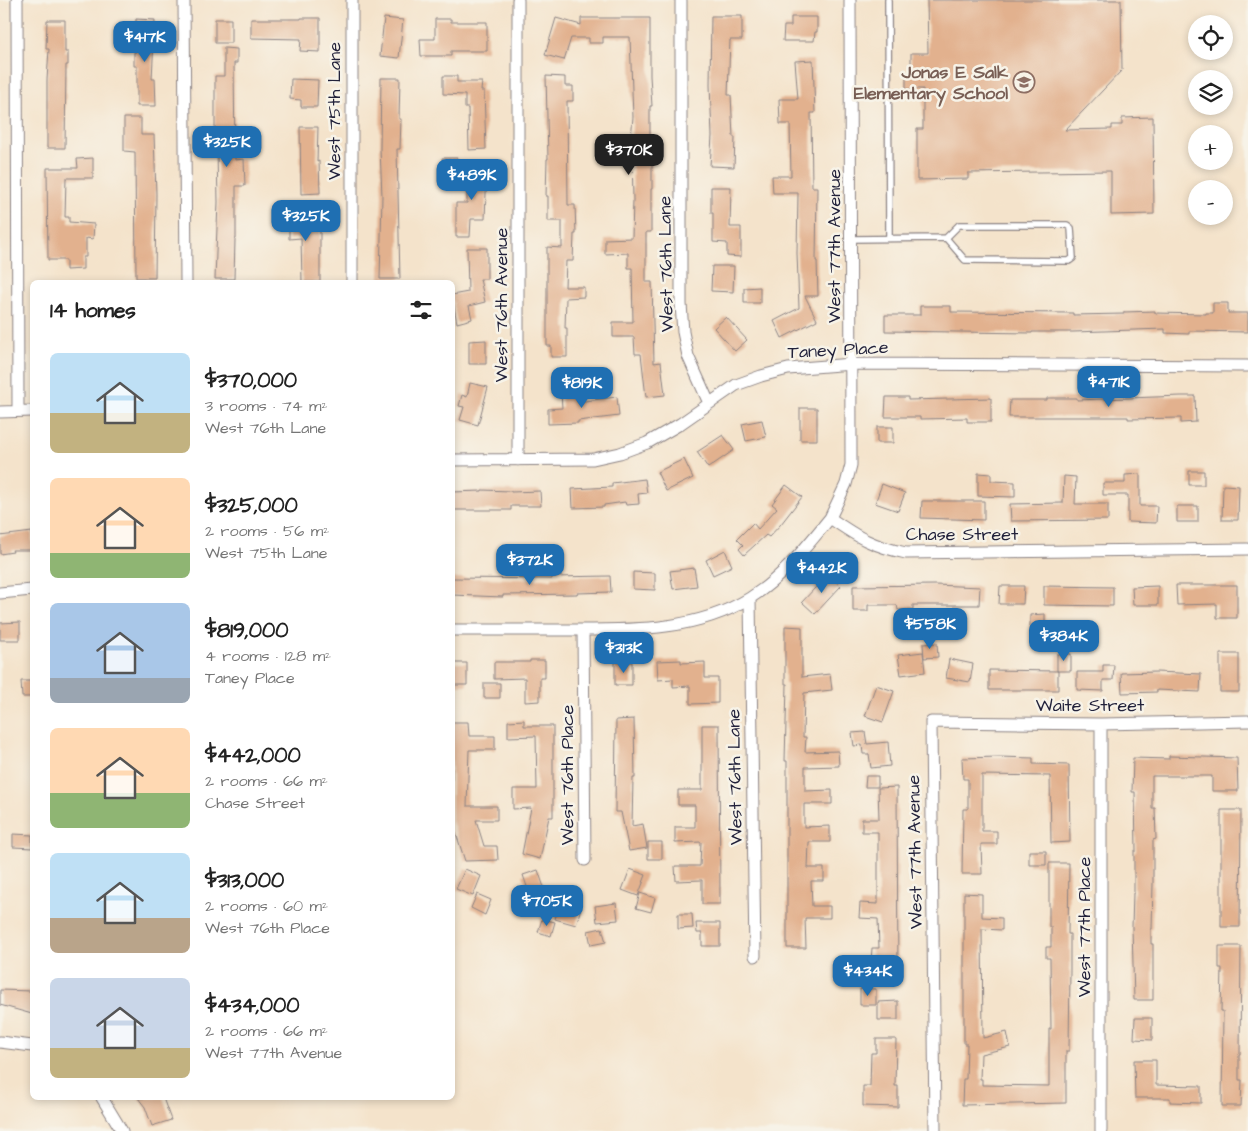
<!DOCTYPE html>
<html lang="en">
<head>
<meta charset="utf-8">
<style>
	body { margin:0; font-family:"Architects Daughter",sans-serif; background:#f6f6f6; color:#222; height:100vh; display:flex; flex-direction:column; font-size:19px; white-space:nowrap }
	* { box-sizing:border-box; margin:0 }
	p { font-size:16px; color:#767676 }
	.icon { flex:none; width:28px; height:28px; fill:none; stroke:currentColor; stroke-width:2; stroke-linecap:round; stroke-linejoin:round }
	.map { position:relative; flex:1; overflow:hidden }
	.details { position:absolute; left:30px; top:280px; width:425px; height:820px; display:flex; flex-direction:column; background:#fff; border-radius:8px; box-shadow:0 2px 8px #0003 }
	.details>* { flex:none }
	.fabs { position:absolute; left:1188px; top:15px; display:grid; gap:10px }
	.fabs a { display:grid; place-items:center; width:45px; height:45px; border-radius:50%; background:#fff; box-shadow:0 2px 8px #0003; font-size:25px }
	.price { position:absolute; translate:-50% -42px; padding:0 11px; border-radius:10px; background:#1f6fb2; color:#fff; font-size:16px; line-height:32px; filter:drop-shadow(0 1px 2px #0008) }
	.price::after { content:''; position:absolute; left:50%; top:30px; width:15px; height:11px; margin-left:-8px; background:inherit; clip-path:polygon(0 0,100% 0,50% 100%) }
	.price.current { background:#222; color:#fff }
	ul { padding:0; list-style:none }
	li { display:flex; align-items:center; gap:15px; height:125px; padding:0 20px }
	li span { display:grid; place-items:center; flex:none; width:140px; height:100px; border-radius:8px; color:#555 }
	li>.icon { margin-inline-start:auto }
	span .icon { width:60px; height:60px; fill:#fffc; stroke-width:1 }
	li b { font-size:21px }
	h2 { display:flex; justify-content:space-between; align-items:center; height:60px; padding:0 20px; font-size:21px }
	.map>svg:first-child { display:block }
	.building { fill:#e2b18e }
	.lines { fill:none; stroke-linecap:round; stroke-linejoin:round }
	.lane-casing { stroke:#8b8283; stroke-width:8 }
	.street-casing { stroke:#8b8283; stroke-width:13 }
	.lane { stroke:#fff; stroke-width:5.5 }
	.street { stroke:#fff; stroke-width:11 }
	.labels { text-anchor:middle; dominant-baseline:central; stroke-width:5; stroke-linejoin:round; paint-order:stroke }
	.education-label { font-size:18px; font-weight:bold; fill:#785e54; stroke:#f7f3e8; text-anchor:end }
	.street-label { font-size:18px; fill:#22223b; stroke:#f7f3e8 }
</style>
</head>
<body>
<div class="map">
<svg width="1248" height="1131" viewBox="0 0 1248 1131">
	<rect width="100%" height="100%" fill="#f7f3e8"/>
	<filter id="ink" filterUnits="userSpaceOnUse"><feTurbulence type="fractalNoise" baseFrequency=".02" numOctaves="2"/><feDisplacementMap in="SourceGraphic" scale="10" xChannelSelector="R" yChannelSelector="G"/><feConvolveMatrix kernelMatrix="1 2 1 2 8 2 1 2 1" color-interpolation-filters="sRGB"/></filter>
	<filter id="wash" filterUnits="userSpaceOnUse"><feTurbulence type="fractalNoise" baseFrequency=".0096" numOctaves="4" result="noise"/><feDisplacementMap in="SourceGraphic" scale="20" xChannelSelector="R" yChannelSelector="G"/><feGaussianBlur stdDeviation="1.12" result="paint"/><feColorMatrix in="noise" values="0 0 0 0 0 0 0 0 0 0 0 0 0 0 0 0 0 1.4 0 .05"/><feComposite in="paint" operator="in"/></filter>
	<g filter="url(#wash)">
		<rect width="100%" height="100%" fill="#f4e3cb"/>
		<g id="blocks">
			<path class="building" d="M927 0H1121L1122 70 1065 130 1112 129V125H1122V118L1153 117 1154 214 1111 215V171L968 173V179L917 180V129H923V89H906V77L911 72V53H928Z
				M711 16H742V40H730L728 95H731L733 137H735L734 167 710 166 712 136 710 85Z
				M791 17H817V32H815L814 41H783L784 26H791Z
				M301 18H320V52L300 51 301 39 251 38V19H301Z
				M384 18 403 20 399 58 380 56Z
				M556 18 581 25V18H650V76L652 106H650V158H652V189H651V232H646V282H652L654 363 661 362 665 395 646 397 641 354H635L634 337H613V322H633L632 268H628V253L605 254V239L632 238 633 200 632 151 608 150V138H631L633 117 630 37H603V43H589V38H571L564 60 545 55Z
				M136 19 155 20 152 79H155L156 106H137V66H134V52H136Z
				M215 19H231V43H215Z
				M435 19H451V22H487V51H451V56H421L420 39H435Z
				M47 20H65V52H68V65H66L65 148H47V80L49 49H46Z
				M224 48 237 49V63H234L235 160 244 159 245 186H236V239H235L234 279H215L218 202 217 151H215V76H224Z
				M813 60 815 113H811L812 187H817L816 261H817L818 296H805L817 320 782 338 774 321 799 308 797 253 798 193H773L772 176H791L790 124H780L779 99H798L795 61Z
				M443 76H457V82H482L481 91H484L486 149 469 150 468 108H465V95L443 94Z
				M546 76 565 77V86H573V101H567L568 205H575L576 234H574L573 261H566L565 287H584V297L566 298 565 328H567V357H551V346H547V247L562 248V221H548V196H546L547 159H548Z
				M381 78H400L399 119H401L400 149H397L400 279H380L382 196 380 149Z
				M291 79 318 80 317 107H301V100L290 99Z
				M124 118H141V135H154L156 194 155 278H136L135 152 124 151Z
				M300 127H318L317 162 319 161 320 193 301 194Z
				M93 158V178H66L65 217H69V222L94 224 93 239 86 238V257H83V269L66 270V260H48L47 168H78L77 159Z
				M442 158H457V172L443 173Z
				M462 169H487L485 219H471L470 237H456V203H467V183H463Z
				M711 187H731L730 227H741V257L727 256V243L713 242V213H711Z
				M289 204H306V221H320V282H302L301 238 289 239Z
				M467 248H487V279H480L485 302 469 306 472 319 457 323 452 295 468 292Z
				M712 266H734L733 292 711 291Z
				M760 287V303H744V288Z
				M1213 303H1228V313H1248V332L1189 331V334L1165 333V329L1073 332H1032V333L885 331V315H920V306H951V312L1073 313V315L1124 314V312L1155 311V313L1206 314V313H1213Z
				M726 317 747 340 735 351 714 328Z
				M486 340V364H469V341Z
				M470 383 488 387 478 425 460 420 464 407 459 406 462 395 467 397Z
				M561 391H577V402L617 397 619 416 578 421V423L548 424V409L562 408Z
				M1181 396H1195L1196 422 1181 423V418L1128 419V417H1009L1010 400H1047V398H1077V400Z
				M886 397H908V400L991 398V422H967V418L920 419V417H885Z
				M800 408H817V440H800Z
				M762 420 766 437 746 441 742 424Z
				M877 427H893V443H877Z
				M723 435 734 450 708 468 697 452Z
				M684 459 693 478 666 491 657 472Z
				M1189 471H1204V485H1189Z
				M978 473 991 474V481L1015 482V497L978 496Z
				M1140 474V506H1157L1156 523 1128 522V495H1103V483H1125V475Z
				M1064 476 1076 477 1075 504H1108V520L1011 521 1010 504 1063 503Z
				M645 479 647 493 638 494 639 504 626 505 625 502 604 505V507L573 508 572 489 612 487V483Z
				M882 484 905 493 898 511 875 503Z
				M786 485 802 497 781 524 769 537 766 535 744 555 739 549 743 545 737 539 753 523 758 529 777 508 772 504Z
				M1223 485 1239 486 1238 520H1222Z
				M482 490 511 491V492L540 491 541 506H511V510H452V492L482 491Z
				M922 501H984V520L921 518Z
				M1177 506H1198V522H1177Z
				M32 532V550H12L13 552 0 554V536Z
				M725 550 732 566 713 575 706 560Z
				M694 568 697 586 673 589 670 571Z
				M633 572 655 573V590L633 589Z
				M828 574 841 586 815 614 802 602Z
				M610 576 611 592 577 593V594L503 595V597L452 595V578L552 579V577Z
				M935 585 980 587 979 605H913V609L898 610 897 605H868V611H853V586Z
				M1176 585H1237V618H1217V604L1177 605Z
				M1000 586H1024L1023 604H999Z
				M1044 586 1113 587V606L1044 605Z
				M1158 586V605H1133L1132 587Z
				M1045 614V631H1030V615Z
				M20 622V640H0V623Z
				M785 626 802 627V677L830 674 832 690 804 693 803 737H806L805 752 838 751 839 766 805 767V791L832 790V804H804V827L830 826V842H809L808 868H824V881H811L812 906H830V918H805L806 948H787V761H785L787 684H785Z
				M937 643 938 657 924 658 923 644Z
				M923 652 925 672 901 675 898 655Z
				M1057 654H1071V671H1057Z
				M1220 654H1239V692H1220Z
				M949 659 973 664 970 682 946 678Z
				M530 660H545V678H540V701L525 702V678L494 679V662H530Z
				M681 660V663L705 662V678H718V703L690 704V686L673 687V679L658 680 657 661Z
				M615 662H632V685H615Z
				M452 663H467V685H452Z
				M1103 665H1114L1113 680H1103V691L1077 690V672H1103Z
				M989 670 1058 671V690H989Z
				M1156 672 1201 674 1200 692 1157 690V692L1122 693 1121 673Z
				M21 681H32V697H22Z
				M484 683H500V698H484Z
				M876 685 894 691 883 722 865 716Z
				M634 719 635 778H633L632 826 643 824 647 848 629 851 621 812H615L616 720Z
				M524 720V726H553V817H549L540 859 522 854 531 808 513 809V789H537L536 736 508 737V721Z
				M452 722H468L469 736H495V750H469L467 806H497V820H476L484 846H497L498 860 465 861 452 821Z
				M702 725H719L720 904H702V880L676 881 675 866H700L701 842 675 843V827H695V805H678V790H702Z
				M865 732 867 744 888 742 890 766 871 768 869 754H863L862 745 854 746 852 733Z
				M1169 756 1237 758 1238 791H1212V776H1152V808H1155L1156 839 1153 840V883L1152 929H1151V944H1153V1000H1134L1132 927 1133 893H1134V851H1136L1135 792H1132L1133 758 1169 759Z
				M999 757 1033 758V764L1069 765 1070 842 1051 843 1050 776 982 775V831H997V844H981L982 874H962L963 809H968V779H963L962 758Z
				M866 776H878V787H865Z
				M897 787 898 983 878 982V961H871L872 948H879L878 919 859 918 860 903 878 904V832H862V819H879L878 788Z
				M1221 810H1241L1240 927H1221Z
				M13 834 32 835V848L13 847Z
				M648 842H662V859H648Z
				M1029 851H1046V865H1029Z
				M1049 863H1069L1068 934H1070V970L1069 1051H1066V1103L962 1105 963 1079H966L967 1044H964V893L982 894V917L1002 918V930L982 929 983 1038 1007 1032 1010 1047 981 1054 980 1079H982V1085L1049 1086V1029H1051L1050 958H1046V947H1051V927H1049Z
				M465 869 481 876 473 896 456 889Z
				M630 869 646 875 638 896 622 890Z
				M538 870 548 899 533 904 523 875Z
				M640 893 655 898 651 912 636 908Z
				M477 894 491 900 485 915 471 908Z
				M560 902 581 908 576 925 555 919Z
				M616 903 618 920 597 922 595 906Z
				M678 914H692L693 928 678 929Z
				M542 919 555 922 551 936 538 932Z
				M696 923H720V946H702V933H697Z
				M602 928 606 942 591 945 588 931Z
				M1219 946H1241L1240 1054H1239V1080H1242L1241 1106H1222L1223 1011H1221L1222 968H1219Z
				M860 989H876V1005H860Z
				M0 990 32 991V1014L0 1005Z
				M898 1001V1020H878V1002Z
				M1135 1018H1152V1040L1134 1039Z
				M876 1039H896L895 1086H898V1107L863 1106V1086H870L871 1053H876Z
				M1134 1060H1156V1085L1201 1086V1103L1170 1102V1098H1135Z
				M138 1098H163L171 1120 152 1126 145 1107Z"/>
		</g>
	</g>
	<g filter="url(#ink)">
		<use href="#blocks" fill-opacity="0" stroke="#8b8283" stroke-width="1"/>
		<g class="lines">
			<g class="lane-casing">
				<path id="lane" d="M888 0 889 238
					M851 239 946 238 965 260 1069 261 1073 258 1071 228 1067 225H959L946 238"/>
			</g>
			<g class="street-casing">
				<path id="street" d="M17 0 18 411
					M184 0 186 282
					M518 0V460
					M681 0V304L683 332 688 356 709 403
					M352 282V0
					M0 412 32 411
					M452 460 593 459 620 453 647 443 680 424 736 385 761 376 788 369 852 364 1248 366
					M830 518 846 484 851 465 850 0
					M0 593 32 590
					M750 598 755 956
					M452 630C490 630 528 630 566 630 629 630 695 632 750 598 782 578 806 547 830 518 859 538 872 546 906 553L1248 549
					M583 630 585 860
					M1101 724V1131
					M0 1042 32 1046
					M102 1098 122 1131
					M935 1131 931 722 1101 724 1248 721"/>
			</g>
			<use href="#lane" class="lane"/>
			<use href="#street" class="street"/>
		</g>
	</g>
	<defs>
		<g id="school-ring" transform="scale(1.125)"><circle r="9.5" fill="#f7f3e8" stroke="#8d6e63" stroke-width="1.5"/><path d="M0-5L7-2L0 1L-7-2ZM-4 1L0 2.5L4 1V4Q0 6-4 4Z" fill="#8d6e63"/></g>
	</defs>
	<g fill-rule="evenodd">
		<use href="#school-ring" x="1024" y="82"/>
	</g>
	<g class="labels">
		<g class="education-label">
			<text x="1008" y="72">Jonas E Salk<tspan x="1008" dy="21">Elementary School</tspan></text>
		</g>
		<g class="street-label">
			<text transform="translate(334 111) rotate(-90)">West 75th Lane</text>
			<text transform="translate(834 246) rotate(-90)">West 77th Avenue</text>
			<text transform="translate(666 264) rotate(-91)">West 76th Lane</text>
			<text transform="translate(501 305) rotate(-90)">West 76th Avenue</text>
			<text transform="translate(838 350) rotate(-3)">Taney Place</text>
			<text x="962" y="534">Chase Street</text>
			<text x="1090" y="705">Waite Street</text>
			<text transform="translate(567 775) rotate(-90)">West 76th Place</text>
			<text transform="translate(735 777) rotate(-91)">West 76th Lane</text>
			<text transform="translate(915 852) rotate(-91)">West 77th Avenue</text>
			<text transform="translate(1084 927) rotate(-90)">West 77th Place</text>
		</g>
	</g>
</svg>
<div class="fabs">
<a><svg class="icon" aria-label="locate" viewBox="0 0 24 24"><circle cx="12" cy="12" r="6"/><path d="M12 2v4M12 18v4M2 12h4M18 12h4"/></svg></a>
<a><svg class="icon" aria-label="layers" viewBox="0 0 24 24"><path d="M12 4l9 5-9 5-9-5zM3 14l9 5 9-5"/></svg></a>
<a>+</a>
<a>−</a>
</div>
<b class="price" style="left:145px;top:63px">$417K</b>
<b class="price" style="left:227px;top:168px">$325K</b>
<b class="price current" style="left:629px;top:176px">$370K</b>
<b class="price" style="left:472px;top:201px">$489K</b>
<b class="price" style="left:306px;top:242px">$325K</b>
<b class="price" style="left:1109px;top:408px">$471K</b>
<b class="price" style="left:582px;top:409px">$819K</b>
<b class="price" style="left:530px;top:586px">$372K</b>
<b class="price" style="left:822px;top:594px">$442K</b>
<b class="price" style="left:930px;top:650px">$558K</b>
<b class="price" style="left:1064px;top:662px">$384K</b>
<b class="price" style="left:624px;top:674px">$313K</b>
<b class="price" style="left:547px;top:927px">$705K</b>
<b class="price" style="left:868px;top:997px">$434K</b>
<section class="details">
<h2>14 homes<svg class="icon" aria-label="filters" viewBox="0 0 24 24"><path d="M4 7h16M4 17h16"/><circle cx="9" cy="7" r="2"/><circle cx="15" cy="17" r="2"/></svg></h2>
<ul>
<li><span style="background:linear-gradient(#bfe0f5 60%,#c2b280 0)"><svg class="icon" aria-label="home" viewBox="0 0 24 24"><path d="M3 11l9-7 9 7M6 9v11h12V9"/></svg></span><div><b>$370,000</b><p>3 rooms · 74 m²</p><p>West 76th Lane</p></div></li>
<li><span style="background:linear-gradient(#ffd9b3 75%,#8fb573 0)"><svg class="icon" aria-label="home" viewBox="0 0 24 24"><path d="M3 11l9-7 9 7M6 9v11h12V9"/></svg></span><div><b>$325,000</b><p>2 rooms · 56 m²</p><p>West 75th Lane</p></div></li>
<li><span style="background:linear-gradient(#a9c7e8 75%,#9aa5b1 0)"><svg class="icon" aria-label="home" viewBox="0 0 24 24"><path d="M3 11l9-7 9 7M6 9v11h12V9"/></svg></span><div><b>$819,000</b><p>4 rooms · 128 m²</p><p>Taney Place</p></div></li>
<li><span style="background:linear-gradient(#ffd9b3 65%,#8fb573 0)"><svg class="icon" aria-label="home" viewBox="0 0 24 24"><path d="M3 11l9-7 9 7M6 9v11h12V9"/></svg></span><div><b>$442,000</b><p>2 rooms · 66 m²</p><p>Chase Street</p></div></li>
<li><span style="background:linear-gradient(#bfe0f5 65%,#b9a48a 0)"><svg class="icon" aria-label="home" viewBox="0 0 24 24"><path d="M3 11l9-7 9 7M6 9v11h12V9"/></svg></span><div><b>$313,000</b><p>2 rooms · 60 m²</p><p>West 76th Place</p></div></li>
<li><span style="background:linear-gradient(#c9d6e8 70%,#c2b280 0)"><svg class="icon" aria-label="home" viewBox="0 0 24 24"><path d="M3 11l9-7 9 7M6 9v11h12V9"/></svg></span><div><b>$434,000</b><p>2 rooms · 66 m²</p><p>West 77th Avenue</p></div></li>
</ul>
</section>
</div>
</body>
</html>
